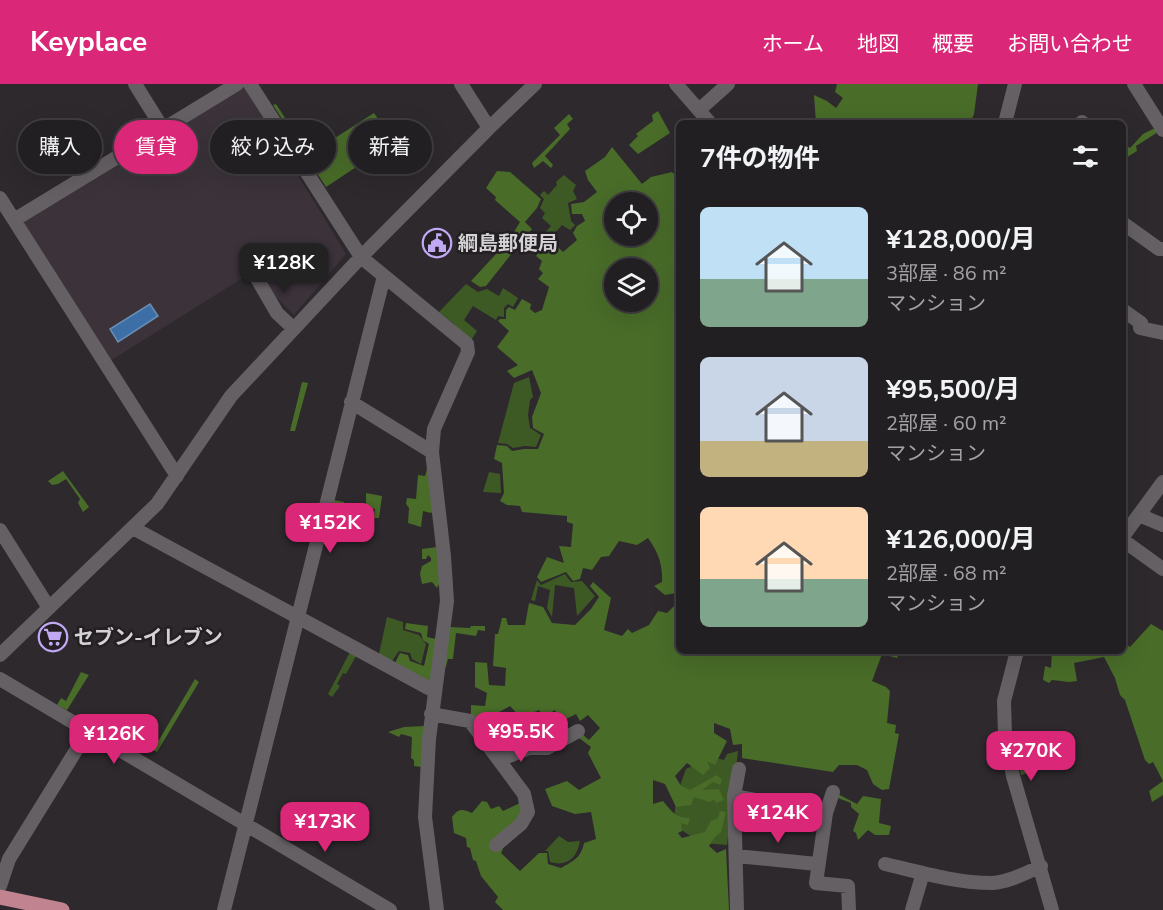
<!DOCTYPE html>
<html lang="ja">
<head>
<meta charset="utf-8">
<style>
	body { margin:0; font-family:"Nunito Sans","Noto Sans JP",sans-serif; background:#2a272a; color:#f1f3f6; height:100vh; display:flex; flex-direction:column; font-size:22px; white-space:nowrap }
	* { box-sizing:border-box; margin:0 }
	p { font-size:20px; color:#a2a2a5 }
	.icon { flex:none; width:33px; height:33px; fill:none; stroke:currentColor; stroke-width:2; stroke-linecap:round; stroke-linejoin:round }
	.map { position:relative; flex:1; overflow:hidden }
	.sheet { position:absolute; left:676px; top:36px; width:450px; height:534px; display:flex; flex-direction:column; background:#221f22; border-radius:9px; box-shadow:0 6px 24px #0002,0 0 0 2px #3f3d40 }
	.sheet>* { flex:none }
	.guide { position:absolute; left:18px; top:36px; width:568px; height:54px; display:flex; gap:12px }
	.fabs { position:absolute; left:604px; top:108px; display:grid; gap:12px }
	.fabs a { display:grid; place-items:center; width:54px; height:54px; border-radius:50%; background:#221f22; box-shadow:0 6px 24px #0002,0 0 0 2px #3f3d40; font-size:30px }
	.price { position:absolute; translate:-50% -51px; padding:0 14px; border-radius:12px; background:#db2777; color:#fff; font-size:20px; line-height:39px; filter:drop-shadow(0 2px 3px #0008) }
	.price::after { content:''; position:absolute; left:50%; top:36px; width:18px; height:14px; margin-left:-9px; background:inherit; clip-path:polygon(0 0,100% 0,50% 100%) }
	.price.selected { background:#222; color:#fff }
	ul { padding:0; list-style:none }
	li { display:flex; align-items:center; gap:18px; height:150px; padding:0 24px }
	li span { display:grid; place-items:center; flex:none; width:168px; height:120px; border-radius:9px; color:#555 }
	li>.icon { margin-inline-start:auto }
	span .icon { width:72px; height:72px; fill:#fffc; stroke-width:1 }
	li b { font-size:26px }
	h2 { display:flex; justify-content:space-between; align-items:center; height:72px; padding:0 24px; font-size:26px }
	.chip { padding:0 21px; border-radius:27px; background:#221f22; box-shadow:0 6px 24px #0002,0 0 0 2px #3f3d40; font-size:21px; line-height:54px }
	.chip.selected { background:#db2777; color:#fff }
	header { display:flex; align-items:center; gap:36px; box-sizing:border-box; height:84px; padding:0 30px; background:#db2777; color:#fff }
	header strong { font-size:28px }
	nav { display:flex; gap:33px; margin-inline-start:auto; font-size:21px }
	.map>svg:first-child { display:block }
	.built { fill:#3b323a }
	.green { fill:#3e5a24 }
	.forest { fill:#496c29; fill-rule:evenodd }
	.water { fill:#3d6fa7; stroke:#6a8db4; stroke-width:1.5 }
	.lines { fill:none; stroke-linecap:round; stroke-linejoin:round }
	.minor { stroke:#656064; stroke-width:14 }
	.major { stroke:#c0838f; stroke-width:15 }
	.labels { text-anchor:middle; dominant-baseline:central; stroke-width:5; stroke-linejoin:round; paint-order:stroke }
	.poi-label { font-size:20px; font-weight:bold; fill:#d4d2d4; stroke:#231f23; text-anchor:start }
</style>
</head>
<body>
<header>
<strong>Keyplace</strong>
<nav><a>ホーム</a><a>地図</a><a>概要</a><a>お問い合わせ</a></nav>
</header>
<div class="map">
<svg width="1163" height="826" viewBox="0 0 1163 826">
	<rect width="100%" height="100%" fill="#2d292d"/>
	<path class="built" d="M243 1 346 170 294 231 276 213 257 185 110 277 20 137Z"/>
	<path class="green" d="M564 91 576 101 573 107 577 115 568 119 571 137 575 141 570 146 562 141C553 153 538 157 529 169L518 164 520 159 536 158 551 142 542 134 545 129 540 124 544 115 540 111 544 107 548 111 557 101 556 98Z
		M466 200 478 208 487 205 499 212 503 204 518 214 513 223 508 220 504 224V233L498 232 496 236 473 222 464 236 477 247 470 258 453 239 439 228Z
		M529 293 533 313 530 316 528 331 530 344 541 351 536 363 525 362 513 364 507 360 498 359 514 299Z
		M489 388 500 390 501 409 483 408Z
		M565 490 571 498 582 497 595 512 577 532 574 504 555 501 552 533 547 524 550 506 538 502 535 517 531 516 537 496 541 501Z
		M387 533 403 538V546L419 551 426 560 421 580 412 575 410 569 399 567 392 577 379 570Z
		M350 568 356 572 346 590 343 589 337 600 340 602 332 613 328 610Z
		M738 667 727 761 702 759 673 741 677 710 686 685 711 673 724 676 727 670Z
		M559 752 568 758 580 757C577 774 567 783 550 778L548 767H545Z"/>
	<path class="forest" d="M837 0H978L974 30 970 39H816L814 11 827 17 836 24 843 14 835 8Z
		M276 20 291 43 296 40 313 68 374 29 394 58 326 103 273 21Z
		M658 27 670 49 638 70 629 61 638 52 636 50 653 37 652 31Z
		M569 30 573 35 567 40 570 45 545 72 553 81 551 84 543 77 534 84 532 79 560 51 554 44Z
		M91 39 95 43 69 60 64 52 79 43 81 45Z
		M1155 44 1158 48 1136 62 1137 67 1124 75V60L1130 64 1143 50Z
		M612 63 642 100 651 93 672 88 677 93 679 88V517L676 509 665 511 654 502 662 498C663 481 658 468 648 454L637 461 619 457 609 472 601 473 592 486 583 484 580 495 573 497 566 488 541 498 537 493 547 473 564 479 559 462 571 463 573 440 567 438V432L522 428 520 422 507 421 500 417 504 409 502 379 494 375 497 361 507 362 512 367 524 365H538L544 350 533 344 532 333 541 309 532 286 514 294 507 287 518 281 497 263 509 247 498 237 500 235H506V226L509 223 515 226 522 215 531 220 530 225 535 229 542 226 549 203 538 195 543 189 539 185 542 177 536 172 541 164H555L557 162 563 168 577 156 573 149 577 142 585 137 582 130H572L571 120 584 118 597 108 588 96 585 87 605 73ZM648 118V152H615V118ZM648 184V218H615V184Z
		M497 87 510 88 541 115 537 124 525 138 532 145 527 151 532 157H519L514 160 513 168 486 202 480 203 471 197 509 156 520 138 495 116 496 113 486 104Z
		M302 298 308 299 295 347H290Z
		M429 378 434 426 431 429 423 427 421 443 408 439 409 424 406 420 407 414 416 415 418 391 425 392Z
		M63 387 89 423 83 428 78 419 80 415 66 395 58 400 52 401 48 397Z
		M366 409 382 412 379 434H374L375 425 366 423Z
		M334 416 344 418 346 422H362L359 433 331 429Z
		M437 463 441 496 437 504 432 498 422 500 420 490 422 482 431 477V474L428 471 426 475H422V465Z
		M593 498 611 514 604 546 622 552 628 545 632 549 649 541 658 527 667 529 679 517 680 567H900L897 574 882 570 872 597 886 603 890 607 887 639 896 641 895 649 899 650 889 705 882 706 873 700 867 686 857 681H839L833 688 742 674V660L733 661 730 645 714 639V649L727 657 715 681 707 677 710 684 703 691 687 679 675 692 681 702 690 706 717 691 722 696 720 701 713 698 702 706 719 705 724 716 716 719 714 715 710 718 694 713 691 721 676 723 665 700 653 696V720L663 717C672 728 676 734 690 734L688 741 681 739 682 747 678 749 682 754 705 748 711 737 718 734 720 727 726 728 721 748 715 753 709 762 717 769 726 765 729 826H503L495 818 498 813 481 792 476 777 473 776 470 764 467 763 466 754 454 749 452 733C459 724 462 725 472 729L482 717 487 718 491 725 499 722 503 727 522 718 525 726 499 762 503 765 501 769 520 787 539 769H547L548 780 561 784C573 777 581 774 584 759L596 755 591 728 575 730 552 722 545 705 567 697 579 706 601 694 588 669 591 663 579 654 582 650 589 656 600 644 588 631 580 637 576 630 560 638 555 626 543 633 539 626 521 634 510 622 483 637 495 661 471 633V621L485 622 487 609 475 603V578L487 579 489 601 505 602 506 584 493 582 495 550H498L502 534H506L508 541H525L529 519 543 523 552 539 575 541 591 525 599 513 590 502Z
		M406 539 428 542 427 553 436 555 430 599 395 579 400 569 408 571 410 577 424 582 429 560 423 556 421 549 405 545Z
		M1151 540 1163 547V711L1152 718 1149 707 1163 697 1153 678 1149 680 1145 676 1125 616 1120 611 1115 594 1104 573 1074 579 1077 597 1069 598 1052 596 1049 599 1043 596 1045 582 1051 584 1052 567H1124V559L1130 563Z
		M471 542H485V547L478 546 476 552 456 549 453 575H448L446 583H443L450 543 470 544Z
		M81 588 89 591 67 626 57 621 61 614 66 617Z
		M195 595 199 598 157 668 153 666Z
		M424 642 422 683 414 682V676L411 674 412 653 401 650 399 653 388 648 404 643Z
		M1042 675 1044 684 1021 691 1019 679Z
		M836 709 857 720 863 712 881 715 879 739 891 742 889 751H875L868 746 858 756 856 749 853 747 859 730 851 723V719L835 713Z"/>
	<path class="water" d="M150 220 158 232 118 258 110 245Z"/>
	<g class="lines">
		<path class="minor" d="M135 0 163 45
			M250 0 361 173 467 260 468 268 434 345 432 368 444 472 447 517 429 655 425 733 437 826
			M461 0 489 44
			M676 0 710 39
			M1134 0 1163 46
			M699 26 728 0
			M1005 39 1015 0
			M1082 39V38
			M0 114 177 392
			M14 136 237 0
			M1124 140 1159 165H1163
			M255 191 277 229 293 244
			M1124 227 1141 239 1140 244 1163 249
			M351 318 432 368
			M1139 431 1163 441
			M133 444 434 607
			M0 446 49 524
			M1124 451 1163 398
			M1124 457 1163 485
			M1017 567 1004 617 1005 651 1013 692 1052 826
			M0 571 157 420 231 312 361 173 489 44 535 0
			M0 595 390 826
			M431 630 470 637 524 710 528 728 521 740 496 761
			M499 676 529 664H547L578 647
			M833 708 826 729 816 799 848 802 849 826
			M734 712 826 729
			M736 772 817 780
			M885 780C919 788 957 799 992 799 1009 798 1026 789 1041 782
			M0 802 9 775 88 647
			M224 826 384 192
			M737 826 734 712 739 685
			M912 826 923 789"/>
		<path class="major" d="M0 813 62 826"/>
	</g>
	<defs>
		<g id="civic-ring" transform="scale(1.5)"><circle r="9.5" fill="#231f23" stroke="#c0a8f3" stroke-width="1.5"/><path d="M-.6-6.5H3V-4.5H.6V-3L4-1V1h2V6H-6V1h2V-1L-.6-3ZM-1.2 2.5V6h2.4V2.5Z" fill="#c0a8f3"/></g>
		<g id="supermarket-ring" transform="scale(1.5)"><circle r="9.5" fill="#231f23" stroke="#c0a8f3" stroke-width="1.5"/><path d="M-6-5.5h2.5l.6 2H6L4.5 2H-2.5L-4.4-4H-6ZM-1.5 3.2a1.3 1.3 0 1 0 .1 0ZM3 3.2a1.3 1.3 0 1 0 .1 0Z" fill="#c0a8f3"/></g>
	</defs>
	<g fill-rule="evenodd">
		<use href="#civic-ring" x="437" y="159"/>
		<use href="#supermarket-ring" x="53" y="553"/>
	</g>
	<g class="labels">
		<g class="poi-label">
			<text x="458" y="159">綱島郵便局</text>
			<text x="74" y="553">セブン-イレブン</text>
		</g>
	</g>
</svg>
<div class="fabs">
<a><svg class="icon" aria-label="locate" viewBox="0 0 24 24"><circle cx="12" cy="12" r="6"/><path d="M12 2v4M12 18v4M2 12h4M18 12h4"/></svg></a>
<a><svg class="icon" aria-label="layers" viewBox="0 0 24 24"><path d="M12 4l9 5-9 5-9-5zM3 14l9 5 9-5"/></svg></a>
</div>
<b class="price selected" style="left:284px;top:210px">¥128K</b>
<b class="price" style="left:330px;top:470px">¥152K</b>
<b class="price" style="left:521px;top:679px">¥95.5K</b>
<b class="price" style="left:114px;top:681px">¥126K</b>
<b class="price" style="left:1031px;top:698px">¥270K</b>
<b class="price" style="left:778px;top:760px">¥124K</b>
<b class="price" style="left:325px;top:769px">¥173K</b>
<div class="guide">
<a class="chip">購入</a>
<a class="chip selected">賃貸</a>
<a class="chip">絞り込み</a>
<a class="chip">新着</a>
</div>
<section class="sheet">
<h2>7件の物件<svg class="icon" aria-label="filters" viewBox="0 0 24 24"><path d="M4 7h16M4 17h16"/><circle cx="9" cy="7" r="2"/><circle cx="15" cy="17" r="2"/></svg></h2>
<ul>
<li><span style="background:linear-gradient(#bfe0f5 60%,#7fa58c 0)"><svg class="icon" aria-label="home" viewBox="0 0 24 24"><path d="M3 11l9-7 9 7M6 9v11h12V9"/></svg></span><div><b>¥128,000/月</b><p>3部屋 · 86 m²</p><p>マンション</p></div></li>
<li><span style="background:linear-gradient(#c9d6e8 70%,#c2b280 0)"><svg class="icon" aria-label="home" viewBox="0 0 24 24"><path d="M3 11l9-7 9 7M6 9v11h12V9"/></svg></span><div><b>¥95,500/月</b><p>2部屋 · 60 m²</p><p>マンション</p></div></li>
<li><span style="background:linear-gradient(#ffd9b3 60%,#7fa58c 0)"><svg class="icon" aria-label="home" viewBox="0 0 24 24"><path d="M3 11l9-7 9 7M6 9v11h12V9"/></svg></span><div><b>¥126,000/月</b><p>2部屋 · 68 m²</p><p>マンション</p></div></li>
</ul>
</section>
</div>
</body>
</html>
